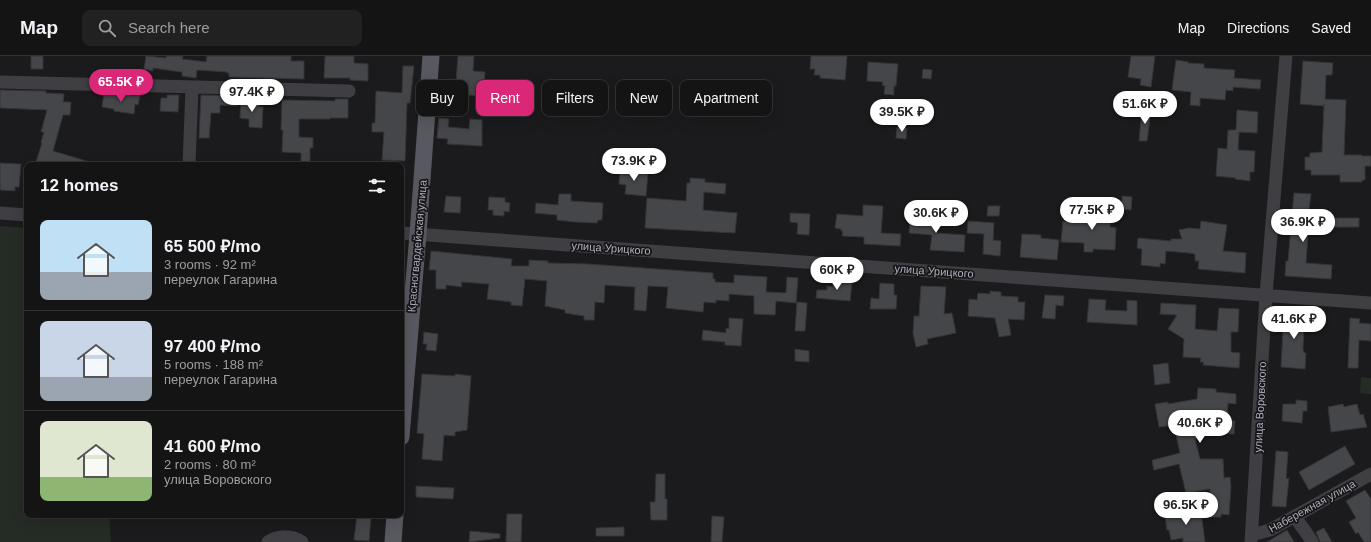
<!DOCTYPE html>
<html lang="en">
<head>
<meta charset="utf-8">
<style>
	body { margin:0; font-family:Helvetica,sans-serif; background:#212122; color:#f1f3f6; height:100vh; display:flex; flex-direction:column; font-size:15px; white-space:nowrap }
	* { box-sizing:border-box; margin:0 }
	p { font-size:13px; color:#9d9ea0 }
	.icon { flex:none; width:22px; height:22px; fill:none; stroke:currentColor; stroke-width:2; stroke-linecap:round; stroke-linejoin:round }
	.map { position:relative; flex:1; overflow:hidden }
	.panel { position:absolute; left:24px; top:106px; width:380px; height:356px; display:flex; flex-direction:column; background:#141415; border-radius:8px; box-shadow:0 4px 16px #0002,0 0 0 1px #333334 }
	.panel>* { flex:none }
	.guide { position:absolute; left:416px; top:24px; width:380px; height:36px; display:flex; gap:8px }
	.price { position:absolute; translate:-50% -34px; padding:0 9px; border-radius:14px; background:#fff; color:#222; font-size:13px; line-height:26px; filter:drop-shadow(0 1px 2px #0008) }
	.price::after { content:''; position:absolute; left:50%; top:24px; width:12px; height:9px; margin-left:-6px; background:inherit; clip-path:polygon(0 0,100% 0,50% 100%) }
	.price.selected { background:#db2777; color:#fff }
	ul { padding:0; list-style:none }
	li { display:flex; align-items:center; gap:12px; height:100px; padding:0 16px }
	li+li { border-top:1px solid #333334 }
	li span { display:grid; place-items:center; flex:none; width:112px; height:80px; border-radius:8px; color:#555 }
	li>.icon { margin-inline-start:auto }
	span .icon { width:48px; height:48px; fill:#fffc; stroke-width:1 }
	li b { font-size:17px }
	h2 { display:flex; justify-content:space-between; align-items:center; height:48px; padding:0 16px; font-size:17px }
	.chip { padding:0 14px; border-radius:8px; background:#141415; box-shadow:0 4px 16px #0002,0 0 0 1px #333334; font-size:14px; line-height:36px }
	.chip.selected { background:#db2777; color:#fff }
	header { display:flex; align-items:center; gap:24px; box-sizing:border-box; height:56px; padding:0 20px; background:#141415; border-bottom:1px solid #333334 }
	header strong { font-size:19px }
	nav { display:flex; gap:22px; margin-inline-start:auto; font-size:14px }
	.search { width:280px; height:36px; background:#212122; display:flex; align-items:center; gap:10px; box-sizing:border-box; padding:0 14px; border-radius:8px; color:#9d9ea0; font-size:15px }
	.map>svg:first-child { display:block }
	.green { fill:#252c26 }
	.building { fill:#454649; stroke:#353538 }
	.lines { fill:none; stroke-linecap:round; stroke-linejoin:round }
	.minor { stroke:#3e3e43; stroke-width:13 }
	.major { stroke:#585960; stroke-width:17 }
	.labels { text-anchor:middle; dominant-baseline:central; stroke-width:3.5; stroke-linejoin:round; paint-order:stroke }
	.street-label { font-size:11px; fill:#aeb1bb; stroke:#161518 }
</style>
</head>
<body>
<header>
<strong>Map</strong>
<div class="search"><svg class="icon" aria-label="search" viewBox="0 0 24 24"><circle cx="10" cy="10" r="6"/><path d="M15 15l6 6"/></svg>Search here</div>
<nav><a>Map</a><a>Directions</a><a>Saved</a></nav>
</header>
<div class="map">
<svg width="1371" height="486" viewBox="0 0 1371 486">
	<rect width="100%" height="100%" fill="#1b1a1c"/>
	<path class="green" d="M0 170 27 172V459H109L111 486H0Z
		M1361 321 1371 322V338L1360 337Z"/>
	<path class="building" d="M31 0H43V13H31Z
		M146 0 166 2V0H183L182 3 206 6 207 0H291V5H304V23L229 21V17H227V16L197 14 196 22 182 20V16L153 12V15L144 13Z
		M325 0H354V7L368 8V25L350 24V22H324Z
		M458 0H474L473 15 485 16 483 40 455 38Z
		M811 0H847L845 24 820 22V19H814L815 13H810Z
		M1131 0H1155L1151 31 1140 29 1141 23 1128 21Z
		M1176 4 1188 6V7L1204 8V12L1235 14 1234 22 1261 24 1260 33 1233 31V35L1226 34 1225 44 1200 42V50L1190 49 1191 36 1172 34Z
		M1303 5 1333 7 1332 19H1326L1325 43 1346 44 1344 99H1362V100H1371V110H1365V124H1362V126H1340V119H1311V114H1305V101H1310V97L1322 96 1324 48V50L1300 48Z
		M868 6 898 8 896 30H894V39L884 38 885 30 882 29 883 26 867 25Z
		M403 10H414L410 47H407L405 105 382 104 384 76H372V67H375L376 35 402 37Z
		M923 13 932 14 931 23 922 22Z
		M0 34 46 35V37L64 38 63 46H71L70 59H63L53 95 93 107 92 109H35L42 87 41 86 44 76H41L47 54 0 52Z
		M104 37 113 39 114 37 140 40 138 49 135 48 134 58 114 55V53L102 51Z
		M167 39H179L178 56 160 55 161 42H167Z
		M201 39 238 40 237 50 220 49V57H211L209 82H199Z
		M241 43 260 44 259 51H263L262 72 249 71V63L240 62Z
		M335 43H348V62H330V63H299V81L313 82V92H310V109H301V97L282 96 283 74H281L282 44 335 45Z
		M1142 53 1151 54 1147 85H1139Z
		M1237 54 1258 56 1257 77 1239 76 1238 94 1255 95 1254 116H1250V125L1235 123 1236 122 1216 120 1218 92 1227 93 1228 74H1236Z
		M439 62 449 63 448 71 469 73 470 63 482 64V90L447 88 448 83 437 82Z
		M897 71 907 72 906 83 896 82Z
		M0 107 21 108 19 131H15V135L0 134Z
		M620 114 648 116 646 140 625 138 626 129 619 128Z
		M690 122 705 123V126L726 128 725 138 704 136 703 154 737 157 735 177 645 172 647 142 686 145 687 127H690Z
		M1294 137 1311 138 1309 154H1312V163H1309L1306 207 1332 209 1331 223 1285 220 1286 205H1288Z
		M559 138H571V145L603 147 602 164H598L597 167 575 166 557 164V159L535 157 536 147 558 149Z
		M446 140 461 141 460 157 444 156Z
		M1122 140 1132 141 1131 154 1122 153Z
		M489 141 505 142V146L510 147 509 156 504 155V160L493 159V154H488Z
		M863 149 883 150 881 177 901 178 900 190 864 188V181L842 180 843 175H841V173L835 172 837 158 863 160Z
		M1092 149 1112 150 1110 171 1116 172 1115 194 1093 193V196H1084V187L1061 186 1063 165 1090 167Z
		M988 150H1000L999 160H987Z
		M911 156 935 158 934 177 965 179 964 196 930 194 932 179 909 177Z
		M790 157 810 158 809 179 797 178 798 167 790 166Z
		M1327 162H1359V171H1327Z
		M968 165 994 167 993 184 1001 185 1000 200 983 198 984 178 967 177Z
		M1201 165 1227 169 1223 195 1246 197 1245 217 1198 213 1199 205H1195V198L1189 197 1166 195 1165 208 1160 207V211L1141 209 1142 193 1137 192 1138 182 1171 185V183H1182L1179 174 1189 172 1200 173Z
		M1022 178 1041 179V182L1059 184 1057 204 1020 201Z
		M431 195 512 203 511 210H529V204L548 205V207L588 208 713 217V223H715V226L734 227V219L767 221 766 236 786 237 787 221 798 222 796 247 776 245 775 259 754 258V240L729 238V245L716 244V247L704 246 703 256 666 252 668 231 648 230 646 255 634 254 635 231 605 229 604 247 595 246 594 264H584V260L565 257V254L545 250 547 225 525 223 522 250 511 249V246L487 243 489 228 461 226 462 231 446 229V233H436V214H429Z
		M833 224 852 226 850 245 816 242 817 234H827V230L833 231Z
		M880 227 894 228V239H897L896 253H870L871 242 879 243Z
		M921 230 946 231 944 258 952 257 956 277 927 283 928 288 916 291 913 277 914 260H919Z
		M990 235 1001 236V240L1018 241V246H1025L1024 264 1008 263 1011 279 999 281 995 262 968 260 969 243 977 244 978 237 990 238Z
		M1045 239 1064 240 1063 250 1056 249 1055 263 1042 262Z
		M1089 243 1106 244 1105 254 1127 255V244L1137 245V269L1087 266Z
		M797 246 807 247 805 275H795Z
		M1161 247 1196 249 1195 273 1217 275 1219 252 1239 253 1238 276H1231V296L1240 297 1239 312 1203 309 1204 306H1200L1201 302 1183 301 1184 283 1168 273 1177 259 1160 258Z
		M1284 256 1311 257 1310 272H1304L1303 293 1304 297H1306L1305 313 1281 311Z
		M729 262 743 263 741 290 725 289V286L702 284 703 274 726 277V272L729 273Z
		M1350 262 1360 263 1359 267 1371 268V285L1359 284 1358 312H1348Z
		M424 276 438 278 436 295 426 294 427 288H423Z
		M795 293 809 295V306L795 305Z
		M1168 307 1170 327 1155 329 1153 309Z
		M422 318 455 320V318L471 320 467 374 455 376V380L444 379 442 405 422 403 424 378 417 377Z
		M1198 332 1216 333V336L1236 338V348L1228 347 1227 364 1235 365 1234 378 1196 376 1198 383H1195L1200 403H1223L1224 422 1230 421 1231 431 1229 459 1221 458V461H1209L1210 433 1186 437 1179 408 1154 414 1152 405 1153 404 1180 397 1174 369 1159 371 1155 348 1168 346V348L1197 343Z
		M1296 344 1307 345V355H1303L1302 367 1282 365 1283 348H1296Z
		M1343 348 1344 351 1357 348 1360 359 1363 358 1367 371 1331 376 1328 351Z
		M1345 390 1355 408 1309 434 1299 416Z
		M1276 395 1288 396 1286 423 1289 422 1286 451 1272 450Z
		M656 418H665V443H667V464H651L650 446H655Z
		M416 430 454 432 453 443 416 441Z
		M1365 434 1371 443V486H1364L1358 476 1356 478 1349 466 1356 462 1346 445Z
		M1191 454 1192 457 1201 455 1205 486H1183V482L1171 484 1169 474H1167L1165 460 1172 459 1171 456Z
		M507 458H522L521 486H506Z
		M357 459 371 460 369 485 354 484Z
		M712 460 724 461 722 486H711Z
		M624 471V480H596V472Z
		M1324 472 1332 486H1320L1316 476Z
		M1287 474 1294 486H1267Z
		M470 475 500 478V482L469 486Z"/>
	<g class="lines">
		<path class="minor" d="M0 26 349 35
			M189 109 192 32
			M0 157 27 159
			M401 177 1371 247
			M1295 460C1300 470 1307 476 1312 486
			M1252 477H1259L1270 474 1371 418
			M268 486C277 479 292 479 302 486
			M1251 486 1266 239 1286 0"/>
		<path class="major" d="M401 381 418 178 431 0
			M393 486 395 459"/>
	</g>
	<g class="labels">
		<g class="street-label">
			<text transform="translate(417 190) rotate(-85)">Красногвардейская улица</text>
			<text transform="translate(611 192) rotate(4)">улица Урицкого</text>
			<text transform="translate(934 215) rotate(4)">улица Урицкого</text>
			<text transform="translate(1260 351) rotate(-87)">улица Воровского</text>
			<text transform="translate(1312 450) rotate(-29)">Набережная улица</text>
		</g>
	</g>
</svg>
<b class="price selected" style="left:121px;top:47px">65.5K ₽</b>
<b class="price" style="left:252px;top:57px">97.4K ₽</b>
<b class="price" style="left:1145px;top:69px">51.6K ₽</b>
<b class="price" style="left:902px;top:77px">39.5K ₽</b>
<b class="price" style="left:634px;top:126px">73.9K ₽</b>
<b class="price" style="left:1092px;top:175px">77.5K ₽</b>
<b class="price" style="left:936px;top:178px">30.6K ₽</b>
<b class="price" style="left:1303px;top:187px">36.9K ₽</b>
<b class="price" style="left:837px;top:235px">60K ₽</b>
<b class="price" style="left:1294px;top:284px">41.6K ₽</b>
<b class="price" style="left:1200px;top:388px">40.6K ₽</b>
<b class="price" style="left:1186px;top:470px">96.5K ₽</b>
<div class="guide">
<a class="chip">Buy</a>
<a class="chip selected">Rent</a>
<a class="chip">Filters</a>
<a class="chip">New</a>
<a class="chip">Apartment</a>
</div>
<section class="panel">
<h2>12 homes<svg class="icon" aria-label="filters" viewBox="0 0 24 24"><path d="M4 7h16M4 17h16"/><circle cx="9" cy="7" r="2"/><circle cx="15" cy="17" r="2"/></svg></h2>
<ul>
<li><span style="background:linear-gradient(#bfe0f5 65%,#9aa5b1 0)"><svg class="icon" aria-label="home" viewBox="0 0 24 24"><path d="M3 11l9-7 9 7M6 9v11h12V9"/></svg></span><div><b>65 500 ₽/mo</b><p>3 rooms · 92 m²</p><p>переулок Гагарина</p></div></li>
<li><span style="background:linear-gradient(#c9d6e8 70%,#9aa5b1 0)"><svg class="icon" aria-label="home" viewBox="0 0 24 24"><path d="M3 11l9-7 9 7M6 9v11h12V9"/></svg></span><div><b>97 400 ₽/mo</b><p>5 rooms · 188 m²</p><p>переулок Гагарина</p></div></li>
<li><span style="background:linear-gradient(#dfe7d0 70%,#8fb573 0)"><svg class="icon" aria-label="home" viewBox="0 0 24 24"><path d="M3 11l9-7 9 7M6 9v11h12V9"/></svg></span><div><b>41 600 ₽/mo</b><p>2 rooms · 80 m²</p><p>улица Воровского</p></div></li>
</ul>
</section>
</div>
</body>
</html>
